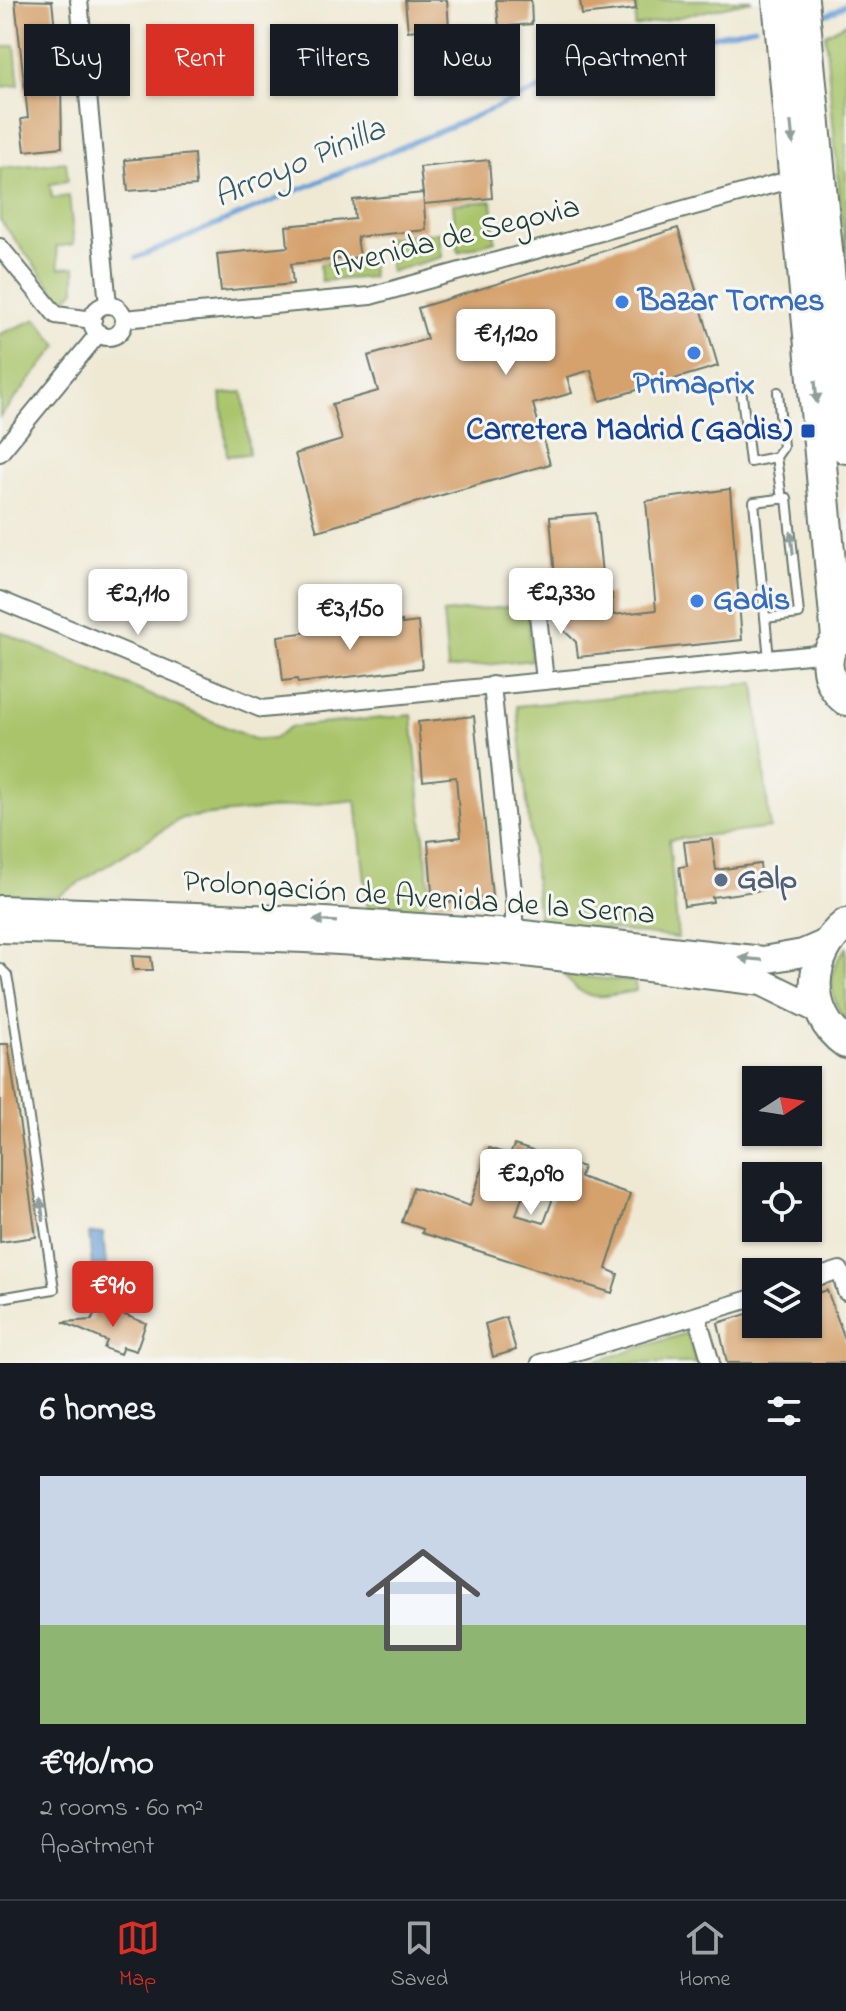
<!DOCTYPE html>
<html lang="en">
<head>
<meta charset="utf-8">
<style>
	body { margin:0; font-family:"Indie Flower",sans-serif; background:#20242c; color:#f1f3f6; height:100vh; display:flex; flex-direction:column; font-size:30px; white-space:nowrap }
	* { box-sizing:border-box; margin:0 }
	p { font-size:26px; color:#9ea1a6 }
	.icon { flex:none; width:44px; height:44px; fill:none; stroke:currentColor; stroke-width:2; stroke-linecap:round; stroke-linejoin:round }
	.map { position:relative; height:1363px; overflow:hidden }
	.side { display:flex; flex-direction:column; background:#171b24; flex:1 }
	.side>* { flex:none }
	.guide { position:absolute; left:24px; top:24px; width:798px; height:72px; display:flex; gap:16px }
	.needle { width:52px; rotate:78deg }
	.fabs { position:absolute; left:742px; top:1066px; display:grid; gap:16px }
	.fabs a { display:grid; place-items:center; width:80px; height:80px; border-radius:0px; background:#171b24; box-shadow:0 2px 6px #0004; font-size:40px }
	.price { position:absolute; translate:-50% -68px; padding:0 18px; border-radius:8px; background:#fff; color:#222; font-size:26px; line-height:52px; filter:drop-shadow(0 2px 4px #0008) }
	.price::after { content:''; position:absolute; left:50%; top:48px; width:24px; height:18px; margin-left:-12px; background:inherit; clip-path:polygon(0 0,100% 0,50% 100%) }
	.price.current { background:#d93025; color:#fff }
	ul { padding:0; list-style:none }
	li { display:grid; align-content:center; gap:16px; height:424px; padding:0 40px }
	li+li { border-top:2px solid #363941 }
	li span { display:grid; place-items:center; height:248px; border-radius:0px; color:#555 }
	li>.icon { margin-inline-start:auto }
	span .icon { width:144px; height:144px; fill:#fffc; stroke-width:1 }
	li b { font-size:34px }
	h2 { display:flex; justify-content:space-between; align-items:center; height:96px; padding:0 40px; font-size:34px }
	.chip { padding:0 28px; border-radius:0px; background:#171b24; box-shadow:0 2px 6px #0004; font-size:28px; line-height:72px }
	.chip.current { background:#d93025; color:#fff }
	.menu { display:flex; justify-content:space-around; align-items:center; height:112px; border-top:2px solid #363941; background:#171b24; font-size:22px; color:#9ea1a6 }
	.menu a { display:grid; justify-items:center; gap:4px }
	.menu .current { color:#d93025 }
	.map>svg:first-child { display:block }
	.green { fill:#a9c46a; stroke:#64804f; stroke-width:2 }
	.water { fill:#689ed5; stroke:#446e84; stroke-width:2 }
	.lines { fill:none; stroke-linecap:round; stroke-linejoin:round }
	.stream { stroke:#689ed5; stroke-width:5 }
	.building { fill:#d5a16c; fill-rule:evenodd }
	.lane-casing { stroke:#68796c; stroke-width:12 }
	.street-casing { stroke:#68796c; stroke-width:20 }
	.primary-casing { stroke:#68796c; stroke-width:30 }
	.highway-casing { stroke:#68796c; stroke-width:34 }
	.lane { stroke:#fff; stroke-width:8 }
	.street { stroke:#fff; stroke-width:16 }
	.primary { stroke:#fff; stroke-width:26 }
	.highway { stroke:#fff; stroke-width:30 }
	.oneway { fill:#8f9e9a }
	.shop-dot { fill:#3f7fe0; stroke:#f6f6f2; stroke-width:3 }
	.transit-dot { fill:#1a4fb4; stroke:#f6f6f2; stroke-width:3 }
	.service-dot { fill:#5c6f8a; stroke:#f6f6f2; stroke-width:3 }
	.labels { text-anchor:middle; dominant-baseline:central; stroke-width:6; stroke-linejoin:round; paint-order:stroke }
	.street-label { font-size:32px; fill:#1f3d34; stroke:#f6f6f2 }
	.shop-label { font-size:32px; font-weight:bold; fill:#366cbe; stroke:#f6f6f2; text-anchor:start }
	.transit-label { font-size:32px; font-weight:bold; fill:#164399; stroke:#f6f6f2; text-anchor:end }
	.service-label { font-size:32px; font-weight:bold; fill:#4e5e75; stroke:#f6f6f2; text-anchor:start }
	.water-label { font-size:34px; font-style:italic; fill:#355a64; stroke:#f6f6f2 }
</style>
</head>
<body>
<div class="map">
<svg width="846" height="1363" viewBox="0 0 846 1363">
	<rect width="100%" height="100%" fill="#f6f6f2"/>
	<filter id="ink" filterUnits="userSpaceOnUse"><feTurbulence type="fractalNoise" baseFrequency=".0125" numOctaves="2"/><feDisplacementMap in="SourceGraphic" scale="16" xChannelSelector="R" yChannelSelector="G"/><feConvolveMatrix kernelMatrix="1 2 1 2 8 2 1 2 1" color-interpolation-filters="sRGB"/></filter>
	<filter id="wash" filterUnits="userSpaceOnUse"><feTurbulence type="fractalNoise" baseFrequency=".006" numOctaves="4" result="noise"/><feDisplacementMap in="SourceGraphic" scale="32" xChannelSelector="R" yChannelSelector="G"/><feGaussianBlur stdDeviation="1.8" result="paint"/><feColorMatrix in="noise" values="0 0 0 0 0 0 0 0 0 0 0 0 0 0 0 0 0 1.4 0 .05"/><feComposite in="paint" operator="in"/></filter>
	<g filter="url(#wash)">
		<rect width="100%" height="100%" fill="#efe9d4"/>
		<path class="green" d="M637 0H751V1L635 27Z
			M846 23V264L825 34Z
			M15 45 19 85 1 87 0 48Z
			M66 162 68 181 50 184 52 198 69 196 74 244 56 247 59 268 75 267V290L66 299 59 297 0 220V168Z
			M492 201 495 241 458 252 453 204Z
			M439 232 442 257 390 272 387 237Z
			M371 259 372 277 321 281 320 264Z
			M37 319 58 346 0 417V334Z
			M243 392 249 454 227 456 221 394Z
			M527 605 532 660 448 669 443 613Z
			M0 631 254 739H273L290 727 412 715 430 897 424 898 425 910 368 909 356 800 182 818 57 897 0 894Z
			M755 683 770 828 669 840 678 938 539 921 517 706Z
			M846 948V1021C828 999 827 969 846 948Z
			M564 975 635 982 636 991C603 996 586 1005 564 975Z
			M687 1333 696 1363H591Z"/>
		<path class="water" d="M103 1233 106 1266 92 1267 89 1234Z"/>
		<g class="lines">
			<path class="stream" d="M828 14 846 4
				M136 258 617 57 755 27"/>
		</g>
		<g id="blocks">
			<path class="building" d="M15 0 52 1 61 83 62 147 25 151 21 119 28 118Z
				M405 0H447L449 27 408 31Z
				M496 0H531L532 24 499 27Z
				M580 0H635L636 9 582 15Z
				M194 154 196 186 128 191 125 160Z
				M489 160 492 198 424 204 420 167Z
				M423 193 426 230 357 237 360 257 291 264 293 284 221 291 217 254 288 247 286 226 355 219 353 200Z
				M678 228 718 366 600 401 591 370 567 377 572 393 533 404 550 464 317 531 295 454 342 440 332 404 378 391 368 356 427 339 418 308Z
				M730 489 742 640 578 657 576 642 559 626 550 517 596 513 604 595 612 594 613 615 656 610 646 501Z
				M402 621V624L418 622 422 668 298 683 297 679 283 681 278 636 354 626 355 630 386 626Z
				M474 716 492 896 433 904 428 841 461 837 456 777 423 781 418 722Z
				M712 839 716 870 760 864 763 890 712 897 713 902 684 906 679 867 687 866 684 842Z
				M132 956 151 957 153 970H134Z
				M0 1044H8L36 1237 0 1242Z
				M514 1145 583 1167 580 1177 630 1194 606 1269 618 1274 612 1293 422 1233 423 1229 402 1222 413 1187 470 1206 489 1148 510 1155ZM526 1185 554 1195 544 1223 516 1215Z
				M827 1290 846 1342V1363H727L718 1323 756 1311V1324H808V1296Z
				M98 1305 146 1323 136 1351 123 1347 120 1354 104 1348 107 1341 63 1322 92 1320Z
				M506 1317 516 1350 493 1357 485 1324Z"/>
		</g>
	</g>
	<g filter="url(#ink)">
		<use href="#blocks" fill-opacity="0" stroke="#68796c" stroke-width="2"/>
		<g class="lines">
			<g class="lane-casing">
				<path id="lane" d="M742 396 750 462 776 457 783 447 778 392
					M776 457 782 499
					M765 618 799 614 787 498 754 502 769 659
					M0 968 7 975 11 996 54 1289 0 1298"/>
			</g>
			<g class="street-casing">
				<path id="street" d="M79 0 108 305
					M0 247 56 315 93 320
					M92 321a16 16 0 1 1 32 0a16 16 0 1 1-32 0Z
					M124 319 370 296 796 178
					M0 453 99 333
					M536 596 545 681
					M0 600 262 709 828 653
					M492 685 514 901V933
					M808 1280 840 1270 846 1292
					M697 1315 711 1363
					M540 1363 756 1297"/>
			</g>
			<g class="primary-casing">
				<path id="primary" d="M0 909 308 920 514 933 763 960 803 953 826 943
					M0 929 305 939 509 951 762 982 819 1010"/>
			</g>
			<g class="highway-casing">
				<path id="highway" d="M778 0 837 638
					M803 0 846 448
					M846 635C818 646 825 685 846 700
					M846 924C807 954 804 1013 846 1043"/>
			</g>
			<use href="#lane" class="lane"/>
			<use href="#street" class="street"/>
			<use href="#primary" class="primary"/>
			<use href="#highway" class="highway"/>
		</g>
		<defs><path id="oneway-solid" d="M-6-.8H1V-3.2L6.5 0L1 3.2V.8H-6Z" transform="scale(2)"/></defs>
		<g class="oneway">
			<use href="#oneway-solid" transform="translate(792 133) rotate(84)"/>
			<use href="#oneway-solid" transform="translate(816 392) rotate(85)"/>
			<use href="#oneway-solid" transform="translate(792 543) rotate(-96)"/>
			<use href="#oneway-solid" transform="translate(325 921) rotate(-176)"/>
			<use href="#oneway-solid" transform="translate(751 959) rotate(-175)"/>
			<use href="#oneway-solid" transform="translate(42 1210) rotate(-98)"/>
		</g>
	</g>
	<g class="shop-dot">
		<circle cx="622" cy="302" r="8"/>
		<circle cx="694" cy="353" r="8"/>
		<circle cx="697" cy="601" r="8"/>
	</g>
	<rect class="transit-dot" x="800" y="423" width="16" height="16" rx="4"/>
	<circle class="service-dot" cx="721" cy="880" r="8"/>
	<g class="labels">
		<g class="street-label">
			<text transform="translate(456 238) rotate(-14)">Avenida de Segovia</text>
			<text transform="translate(419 899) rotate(4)">Prolongación de Avenida de la Serna</text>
		</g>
		<g class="shop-label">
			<text x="638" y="302">Bazar Tormes</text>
			<text x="694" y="385" text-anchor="middle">Primaprix</text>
			<text x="713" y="601">Gadis</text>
		</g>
		<g class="transit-label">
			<text x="792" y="431">Carretera Madrid (Gadis)</text>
		</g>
		<g class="service-label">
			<text x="737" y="880">Galp</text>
		</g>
		<g class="water-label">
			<text transform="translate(300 164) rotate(-23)">Arroyo Pinilla</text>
		</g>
	</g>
</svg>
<div class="fabs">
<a><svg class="needle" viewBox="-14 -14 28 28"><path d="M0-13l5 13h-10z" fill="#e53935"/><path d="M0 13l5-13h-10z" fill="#9ea1a6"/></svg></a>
<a><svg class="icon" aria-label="locate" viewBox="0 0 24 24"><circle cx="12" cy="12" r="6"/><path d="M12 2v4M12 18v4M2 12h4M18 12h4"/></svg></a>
<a><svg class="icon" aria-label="layers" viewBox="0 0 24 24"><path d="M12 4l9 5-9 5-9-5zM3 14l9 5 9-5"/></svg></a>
</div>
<b class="price" style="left:506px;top:377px">€1,120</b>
<b class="price" style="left:561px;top:636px">€2,330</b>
<b class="price" style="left:138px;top:637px">€2,110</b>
<b class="price" style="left:350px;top:652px">€3,150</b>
<b class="price" style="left:531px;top:1217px">€2,090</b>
<b class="price current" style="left:113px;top:1329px">€910</b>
<div class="guide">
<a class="chip">Buy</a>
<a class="chip current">Rent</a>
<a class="chip">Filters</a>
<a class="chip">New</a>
<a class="chip">Apartment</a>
</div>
</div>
<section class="side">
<h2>6 homes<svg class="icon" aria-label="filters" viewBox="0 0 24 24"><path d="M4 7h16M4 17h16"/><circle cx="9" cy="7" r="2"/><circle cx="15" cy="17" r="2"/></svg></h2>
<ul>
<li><span style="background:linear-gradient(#c9d6e8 60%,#8fb573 0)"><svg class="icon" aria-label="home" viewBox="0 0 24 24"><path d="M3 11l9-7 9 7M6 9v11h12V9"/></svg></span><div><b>€910/mo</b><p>2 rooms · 60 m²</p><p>Apartment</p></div></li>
</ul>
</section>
<nav class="menu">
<a class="current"><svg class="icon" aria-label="map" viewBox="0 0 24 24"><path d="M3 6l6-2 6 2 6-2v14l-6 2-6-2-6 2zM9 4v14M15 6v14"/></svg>Map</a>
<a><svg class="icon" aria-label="saved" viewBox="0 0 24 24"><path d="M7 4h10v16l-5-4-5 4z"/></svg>Saved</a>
<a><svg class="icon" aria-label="home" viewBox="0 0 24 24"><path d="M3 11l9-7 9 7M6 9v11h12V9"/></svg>Home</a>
</nav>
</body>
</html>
